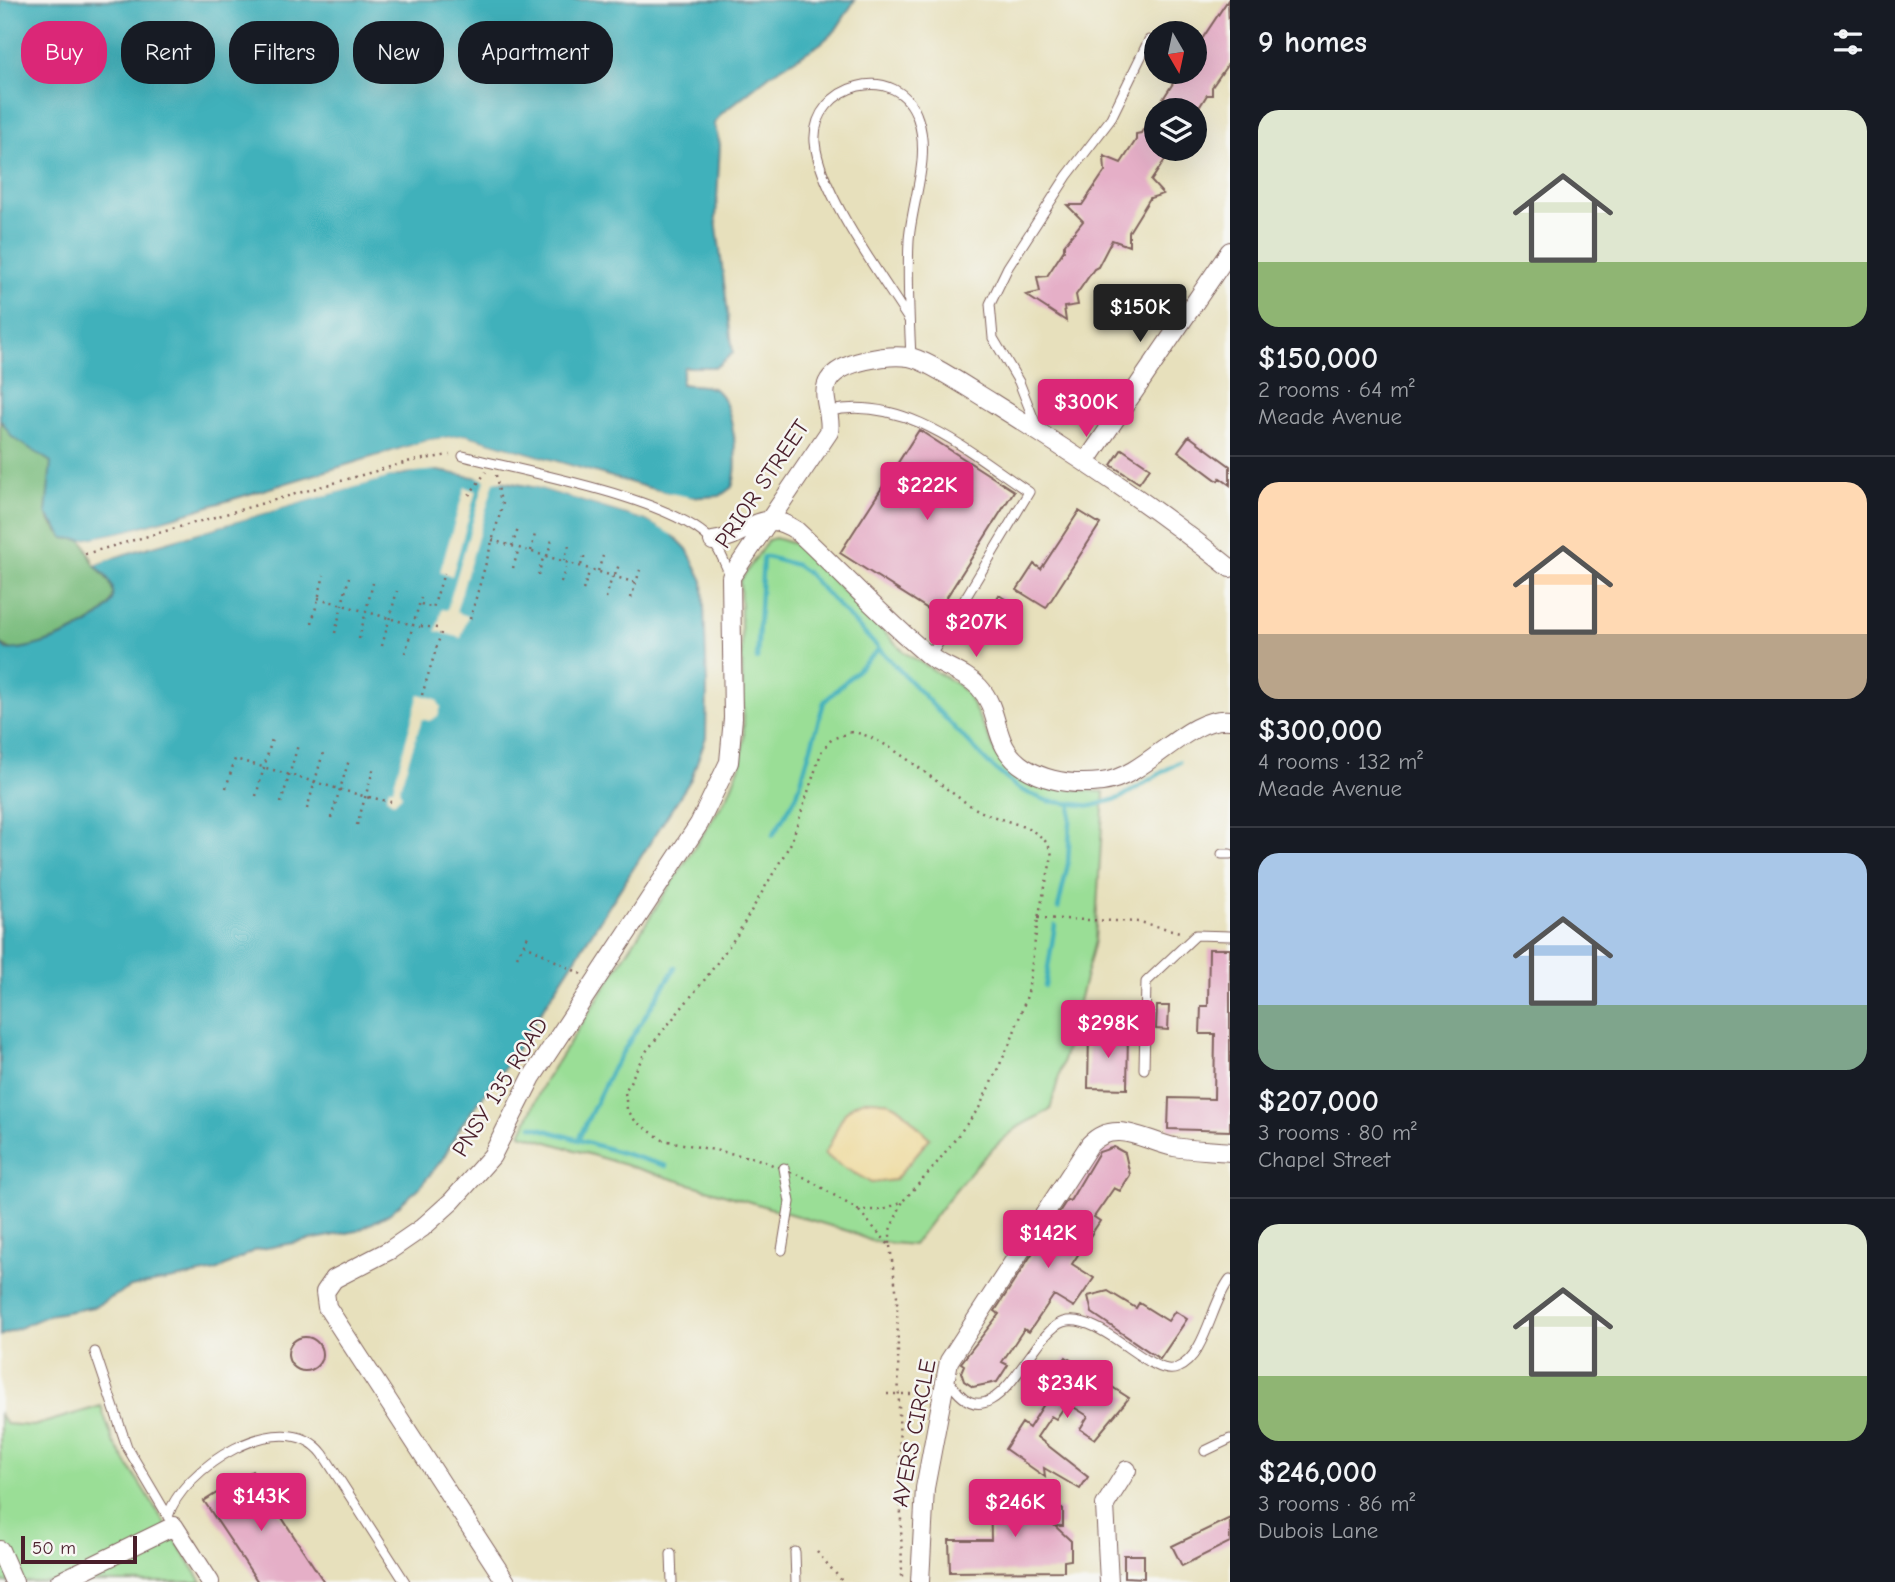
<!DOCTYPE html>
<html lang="en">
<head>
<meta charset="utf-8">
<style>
	body { margin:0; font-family:"Comic Neue",sans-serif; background:#20242c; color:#f1f3f6; height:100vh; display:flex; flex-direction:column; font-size:26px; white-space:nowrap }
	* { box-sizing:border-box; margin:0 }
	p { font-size:23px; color:#9ea1a6 }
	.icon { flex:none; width:38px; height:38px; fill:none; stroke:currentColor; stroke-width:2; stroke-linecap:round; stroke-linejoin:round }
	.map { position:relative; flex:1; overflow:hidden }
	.drawer { display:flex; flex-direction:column; background:#171b24; width:665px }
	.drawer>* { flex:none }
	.top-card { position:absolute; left:21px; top:21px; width:665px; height:63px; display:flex; gap:14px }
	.needle { width:46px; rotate:171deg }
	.buttons { position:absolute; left:1144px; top:21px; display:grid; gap:14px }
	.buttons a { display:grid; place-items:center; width:63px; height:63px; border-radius:50%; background:#171b24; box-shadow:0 7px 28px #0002; font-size:35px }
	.scale { position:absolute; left:21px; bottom:18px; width:116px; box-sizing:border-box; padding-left:7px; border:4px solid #4a1f2b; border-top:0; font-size:19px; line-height:24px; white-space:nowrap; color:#4a1f2b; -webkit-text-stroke:5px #f6f6f2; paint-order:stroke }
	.price { position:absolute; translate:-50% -60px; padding:0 16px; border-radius:7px; background:#db2777; color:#fff; font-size:23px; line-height:46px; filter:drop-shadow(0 2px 4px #0008) }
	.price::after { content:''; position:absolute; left:50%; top:42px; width:21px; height:16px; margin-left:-10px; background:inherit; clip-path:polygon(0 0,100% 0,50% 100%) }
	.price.on { background:#222; color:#fff }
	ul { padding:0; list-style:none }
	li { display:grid; align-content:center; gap:14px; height:371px; padding:0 28px }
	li+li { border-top:2px solid #363941 }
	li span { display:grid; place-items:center; height:217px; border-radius:21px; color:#555 }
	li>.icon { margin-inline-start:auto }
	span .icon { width:126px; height:126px; fill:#fffc; stroke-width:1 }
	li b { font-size:30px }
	h2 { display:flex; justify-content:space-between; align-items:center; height:84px; padding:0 28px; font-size:30px }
	.pill { padding:0 24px; border-radius:28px; background:#171b24; box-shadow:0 7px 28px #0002; font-size:24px; line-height:63px }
	.pill.on { background:#db2777; color:#fff }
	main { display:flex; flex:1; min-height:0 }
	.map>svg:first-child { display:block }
	.green { fill:#9ade96; stroke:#727e60; stroke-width:2 }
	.forest { fill:#7bbd7f; stroke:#626e55; stroke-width:2 }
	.sand { fill:#eeda9e; stroke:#9c7c64; stroke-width:2 }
	.water { fill:#41b1bb; stroke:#466873; stroke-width:2 }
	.pier { fill:#e7e0bc }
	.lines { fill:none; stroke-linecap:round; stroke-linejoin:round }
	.stream { stroke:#41b1bb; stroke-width:4.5 }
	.building { fill:#e5afc7 }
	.service-casing { stroke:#81635e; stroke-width:11 }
	.minor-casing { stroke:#81635e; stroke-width:20 }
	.path { stroke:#81635e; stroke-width:2.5; stroke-dasharray:2 5; stroke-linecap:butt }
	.service { stroke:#fff; stroke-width:9 }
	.minor { stroke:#fff; stroke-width:18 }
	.labels { text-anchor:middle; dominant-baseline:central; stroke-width:5; stroke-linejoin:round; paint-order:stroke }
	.street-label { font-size:23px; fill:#4a1f2b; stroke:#f6f6f2 }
</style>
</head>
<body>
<main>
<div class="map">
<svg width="1230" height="1582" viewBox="0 0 1230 1582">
	<rect width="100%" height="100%" fill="#f6f6f2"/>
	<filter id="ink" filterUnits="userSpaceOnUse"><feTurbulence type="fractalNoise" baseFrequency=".0143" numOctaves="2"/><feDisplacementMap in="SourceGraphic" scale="14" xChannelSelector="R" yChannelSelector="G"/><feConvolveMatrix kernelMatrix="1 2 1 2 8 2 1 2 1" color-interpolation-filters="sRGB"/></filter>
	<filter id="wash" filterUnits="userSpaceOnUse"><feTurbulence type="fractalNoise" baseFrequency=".00686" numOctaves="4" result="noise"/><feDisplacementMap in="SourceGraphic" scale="28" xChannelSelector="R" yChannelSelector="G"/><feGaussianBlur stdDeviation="1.57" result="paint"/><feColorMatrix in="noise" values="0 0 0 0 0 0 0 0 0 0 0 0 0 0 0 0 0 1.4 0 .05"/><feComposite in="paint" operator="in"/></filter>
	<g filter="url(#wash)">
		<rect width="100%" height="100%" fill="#e7e0bc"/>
		<path class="green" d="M775 538 798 545 905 653 958 685 968 695 996 753 1008 768 1048 787 1104 792 1095 941 1050 1110C1040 1116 1027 1121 1017 1128 975 1160 945 1203 913 1245L871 1241 851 1232 521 1134 543 1084 728 795 741 763 744 737 740 581 768 540Z
			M101 1406 113 1441 202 1582H0V1414L6 1424 33 1426Z"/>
		<path class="forest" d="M0 419 4 426 51 462 49 520 64 538 83 540C87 548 90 558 95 565 102 575 112 580 113 592 116 621 37 648 14 651L0 643Z"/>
		<path class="sand" d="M865 1100C906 1099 903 1116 930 1138L895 1180 871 1183C855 1173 839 1166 824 1154 839 1135 837 1107 865 1100Z"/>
		<path class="water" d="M0 0H855L835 31 820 44 771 74 721 114 714 124 720 144 716 219 733 353 716 367H684L681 384C691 386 712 384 718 392 734 408 740 466 732 487L720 496 684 498 465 435 429 440 127 531 83 540 64 538 46 513 51 462 12 437 0 419Z
			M427 469 536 487 646 520 670 532 687 549 703 581 707 686 706 737 691 779 508 1063 462 1124 442 1160 419 1188 389 1214 357 1231 256 1250 216 1271 131 1287 94 1307 49 1315 0 1336V643L6 649C30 653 110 623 113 597 115 583 104 574 95 565L111 558 384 478Z"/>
		<path class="pier" d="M465 435 649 489 700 499 693 503 648 493 465 439 430 444 128 534 85 543 83 540 127 531 275 489 429 440Z
			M427 466 537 483 648 517 681 536 679 539 646 520 536 487 506 480 494 482 456 612 468 616 461 638 436 631 442 609 447 610 485 480 474 476 438 470 405 473 125 553 95 565 94 562 124 550 383 475Z
			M465 487 476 491 452 576 440 572Z
			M419 694 436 699 441 707 438 716 429 721 422 719 399 790 402 795 394 803 386 797 389 788H393Z"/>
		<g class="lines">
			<path class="stream" d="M757 659 763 557H767L796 565 806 572 988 763 1016 787 1030 794 1048 801 1092 806 1120 798 1179 762
				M773 835 797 795 824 702 878 650
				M1058 908 1068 864 1071 803
				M1045 986 1055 925
				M532 1126 666 1166
				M579 1138 611 1071 675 968"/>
		</g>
		<g id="blocks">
			<path class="building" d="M1228 0 1230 61 1212 87V95H1207L1195 114V110H1157V149H1172L1151 181 1163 194 1150 198 1129 232V246L1112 240 1098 267 1094 269 1076 295 1078 305 1064 307 1066 321 1026 295 1040 292 1037 277 1047 276 1064 250V245L1083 221 1067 205H1082L1105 171 1104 156 1121 163 1136 140V134L1141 133 1177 77V72H1195L1198 40 1202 39Z
				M919 430 1014 491 936 614 840 553Z
				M1189 436 1230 466V485L1220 478 1218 481 1178 451Z
				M1122 449 1150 468 1139 483 1111 465Z
				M1079 511 1100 524 1046 608 1017 590 1034 564 1041 569Z
				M999 595 1011 603 1004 615 992 607Z
				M1209 949H1230V1131L1168 1129 1169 1098 1214 1099 1215 1034H1200L1201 1006H1208Z
				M1157 1006H1169L1168 1030 1156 1029Z
				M1089 1032H1128L1127 1089 1088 1088Z
				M1114 1147 1125 1153 1130 1175 1120 1191 1114 1188 1094 1217 1100 1221 1072 1264 1094 1278 1074 1307 1054 1295 1029 1332 1024 1329 1002 1362 1008 1365 997 1382 973 1387 964 1381 961 1372 964 1365 961 1363 999 1314 995 1311 1067 1200 1070 1201 1099 1152Z
				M1108 1291 1136 1308 1139 1303 1168 1321 1175 1311 1187 1319 1160 1359 1092 1313 1088 1296Z
				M288 1354a17 17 0 1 1 34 0a17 17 0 1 1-34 0Z
				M1066 1357 1129 1398 1095 1439 1080 1429 1088 1416 1067 1403 1056 1419 1051 1416 1037 1437 1088 1477 1080 1489 1044 1468 1045 1477 1005 1449 1022 1423 1029 1428 1061 1377 1055 1374Z
				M252 1471 297 1541 324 1582H258L204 1501Z
				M1040 1487 1047 1493 1036 1510 1063 1509V1526H1055L1071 1541V1560L1064 1561V1571L950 1572 949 1540H991L990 1491H1016L1017 1516Z
				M1230 1518V1542L1182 1566 1172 1546Z
				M1124 1555H1144V1578L1124 1577Z"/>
		</g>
	</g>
	<g filter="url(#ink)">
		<use href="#blocks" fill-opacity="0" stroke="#81635e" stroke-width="2"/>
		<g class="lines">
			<g class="service-casing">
				<path id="service" d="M909 320C882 277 819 192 815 142 811 84 899 59 918 119 931 158 912 201 909 240 907 279 909 318 911 357
					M829 411C907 395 969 452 1029 492L930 657
					M1038 430 1019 382 993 338 990 304 1008 267 1067 176 1110 120 1149 40
					M463 456C524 472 668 497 710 539 720 548 725 565 731 577
					M1222 854H1230
					M1144 1069 1146 982 1196 935 1230 936
					M782 1250 790 1202 784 1168
					M95 1352 127 1447 169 1518
					M948 1379C994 1454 1029 1333 1063 1322 1101 1311 1151 1379 1177 1368 1206 1356 1211 1303 1230 1279
					M1205 1451 1230 1439
					M168 1517C180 1470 283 1402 323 1454L405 1582
					M795 1552 796 1582
					M671 1554 672 1582"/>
			</g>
			<g class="minor-casing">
				<path id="minor" d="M1086 462 1230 251
					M713 541C750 536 759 505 797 531 841 572 883 618 929 656 944 668 965 672 979 687 1003 713 990 746 1025 768 1048 782 1076 785 1102 782 1147 777 1187 715 1230 720
					M0 1550 14 1582
					M59 1582 174 1526 210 1582
					M506 1582 327 1307 325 1292 334 1279 390 1250 422 1228 452 1201 492 1156 532 1077 699 824 729 762 733 718 731 577 829 432C833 415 819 395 829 380 841 361 888 354 909 357 928 360 974 392 993 403 1074 454 1155 507 1230 568
					M920 1582 925 1488 949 1361 1090 1144C1115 1118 1145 1141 1174 1147 1192 1150 1211 1150 1230 1152
					M1109 1582 1105 1505 1127 1470"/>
			</g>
			<path class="path" d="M496 475 501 503
				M469 495 486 472
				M492 540 636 583
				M512 546 518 529
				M531 551 535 534
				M85 554 411 461 450 455
				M547 556 552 540
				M564 561 569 545
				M581 565 586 552
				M513 568 519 548
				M598 571 603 556
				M538 575 544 555
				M615 575 620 562
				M561 582 568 562
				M583 590 590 570
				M318 598 420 627
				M606 598 612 577
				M631 598 640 570
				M421 604 433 608 444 573
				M470 619 503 503
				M312 623 324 575
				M421 626 437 628
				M335 633 349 577
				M359 639 373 583
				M382 646 397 591
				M405 653 421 598
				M422 695 441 633
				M851 732C888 735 943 791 978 810 1002 823 1047 825 1052 856L1038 918 1028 993 1011 1041 979 1108 933 1168 903 1201 883 1210H858L806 1178 755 1158 663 1140 636 1122 627 1109 625 1092 644 1054 706 978 737 935 791 843 822 750 832 739Z
				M226 788 235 759 370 798
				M256 796 272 739
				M369 797 391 802
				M281 803 298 745
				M307 809 323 753
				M331 818 349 760
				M357 825 374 767
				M1038 918 1140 922 1180 932
				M524 944 544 954
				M542 954 581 974
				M517 957 528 936
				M859 1211 890 1246V1230L903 1201
				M890 1246 897 1296 902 1578
				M887 1394H896
				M902 1394H912
				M916 1394H924
				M817 1552 843 1582"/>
			<use href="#service" class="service"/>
			<use href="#minor" class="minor"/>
		</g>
	</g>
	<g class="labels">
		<g class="street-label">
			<text transform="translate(762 484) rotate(-56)">PRIOR STREET</text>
			<text transform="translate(500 1087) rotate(-58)">PNSY 135 ROAD</text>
			<text transform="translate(914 1433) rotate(-79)">AYERS CIRCLE</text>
		</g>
	</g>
</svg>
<div class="buttons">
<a><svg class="needle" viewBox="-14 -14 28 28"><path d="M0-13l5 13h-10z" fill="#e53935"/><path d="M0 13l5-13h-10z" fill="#9ea1a6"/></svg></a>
<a><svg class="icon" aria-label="layers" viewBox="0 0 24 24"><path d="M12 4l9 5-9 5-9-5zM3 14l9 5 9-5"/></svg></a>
</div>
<div class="scale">50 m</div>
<b class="price on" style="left:1140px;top:344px">$150K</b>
<b class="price" style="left:1086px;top:439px">$300K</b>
<b class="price" style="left:927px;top:522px">$222K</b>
<b class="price" style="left:976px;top:659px">$207K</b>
<b class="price" style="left:1108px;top:1060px">$298K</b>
<b class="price" style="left:1048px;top:1270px">$142K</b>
<b class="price" style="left:1067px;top:1420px">$234K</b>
<b class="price" style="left:261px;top:1533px">$143K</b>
<b class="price" style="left:1015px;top:1539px">$246K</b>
<div class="top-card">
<a class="pill on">Buy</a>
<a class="pill">Rent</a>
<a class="pill">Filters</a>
<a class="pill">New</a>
<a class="pill">Apartment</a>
</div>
</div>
<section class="drawer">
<h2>9 homes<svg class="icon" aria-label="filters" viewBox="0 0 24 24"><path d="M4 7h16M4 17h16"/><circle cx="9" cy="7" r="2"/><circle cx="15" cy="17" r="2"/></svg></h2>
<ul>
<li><span style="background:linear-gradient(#dfe7d0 70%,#8fb573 0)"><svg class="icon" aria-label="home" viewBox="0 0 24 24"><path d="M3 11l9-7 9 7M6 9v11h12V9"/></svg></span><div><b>$150,000</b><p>2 rooms · 64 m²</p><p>Meade Avenue</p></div></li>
<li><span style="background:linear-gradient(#ffd9b3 70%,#b9a48a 0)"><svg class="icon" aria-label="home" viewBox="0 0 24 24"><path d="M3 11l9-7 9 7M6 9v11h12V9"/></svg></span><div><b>$300,000</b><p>4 rooms · 132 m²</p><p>Meade Avenue</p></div></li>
<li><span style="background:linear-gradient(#a9c7e8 70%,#7fa58c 0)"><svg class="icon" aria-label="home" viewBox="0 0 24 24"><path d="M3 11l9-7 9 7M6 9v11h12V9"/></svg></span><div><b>$207,000</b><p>3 rooms · 80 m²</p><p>Chapel Street</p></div></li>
<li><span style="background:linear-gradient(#dfe7d0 70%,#8fb573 0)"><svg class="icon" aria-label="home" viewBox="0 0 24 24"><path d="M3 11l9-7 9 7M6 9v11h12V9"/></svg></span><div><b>$246,000</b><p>3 rooms · 86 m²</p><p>Dubois Lane</p></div></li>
</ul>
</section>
</main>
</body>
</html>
